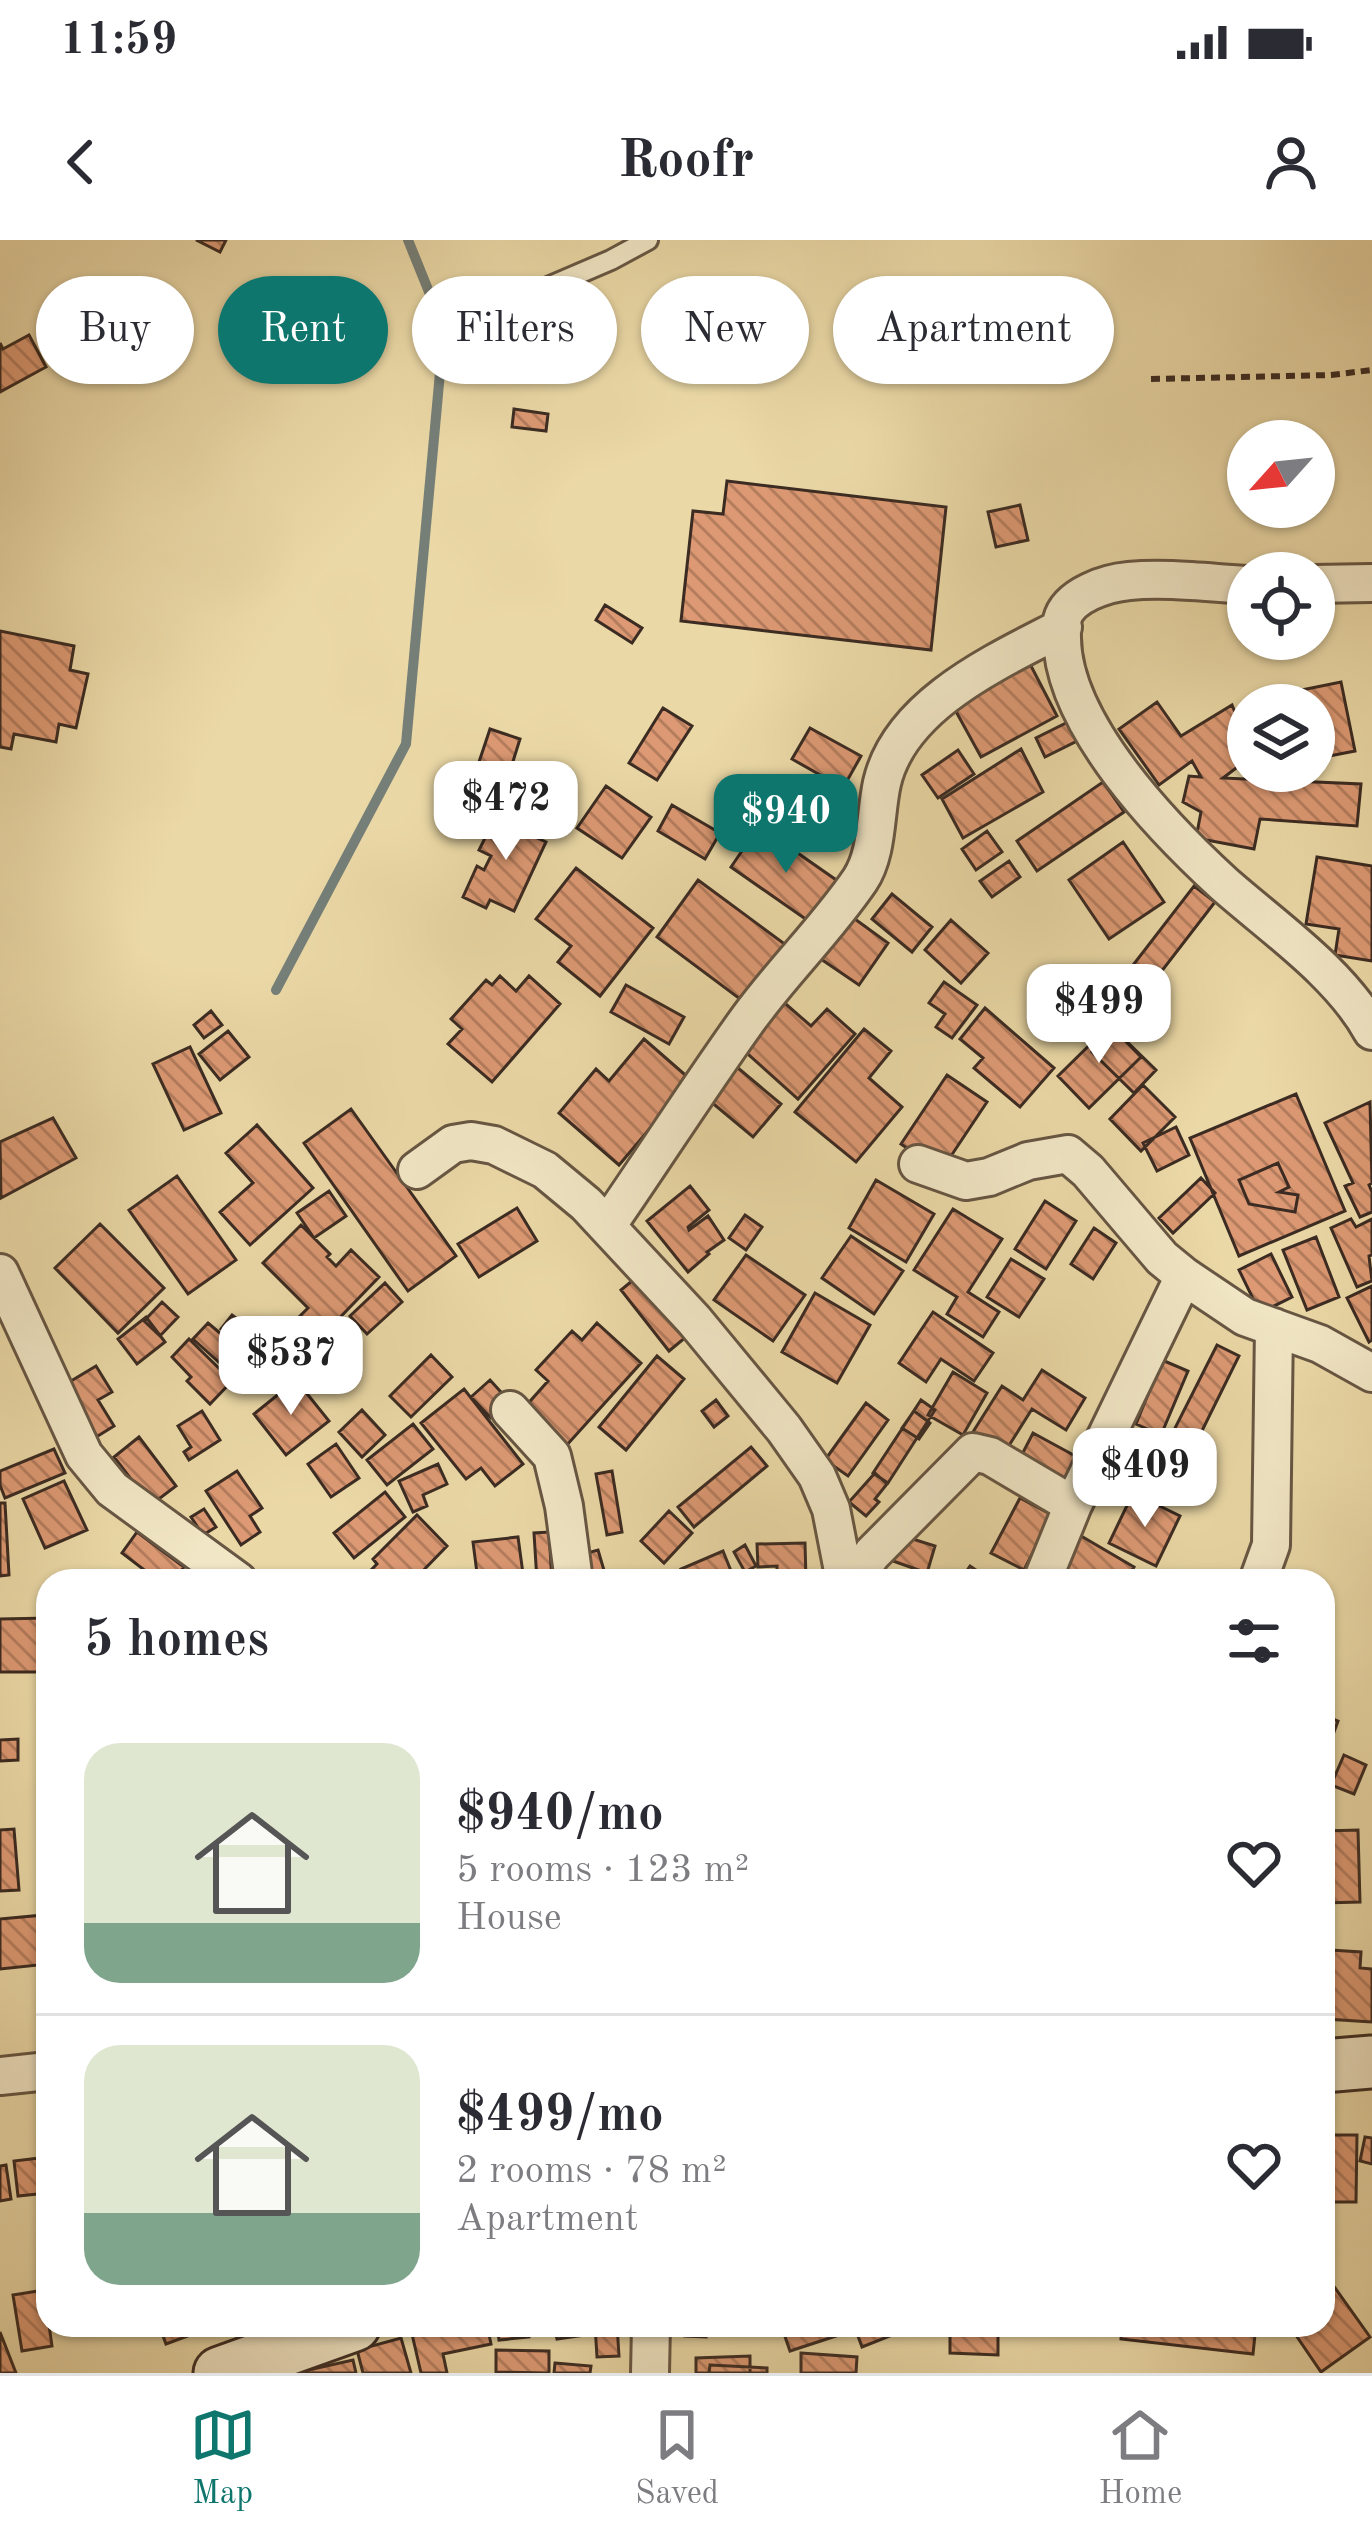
<!DOCTYPE html>
<html lang="en">
<head>
<meta charset="utf-8">
<style>
	body { margin:0; font-family:"Old Standard TT",serif; background:#f7f7f7; color:#2b2b33; height:100vh; display:flex; flex-direction:column; font-size:45px; white-space:nowrap }
	* { box-sizing:border-box; margin:0 }
	p { font-size:39px; color:#7c7c81 }
	.icon { flex:none; width:66px; height:66px; fill:none; stroke:currentColor; stroke-width:2; stroke-linecap:round; stroke-linejoin:round }
	.map { position:relative; flex:1; overflow:hidden }
	.drawer { position:absolute; left:36px; top:1329px; width:1299px; height:768px; display:flex; flex-direction:column; background:#fff; border-radius:36px; box-shadow:0 3px 9px #0004 }
	.drawer>* { flex:none }
	.top-card { position:absolute; left:36px; top:36px; width:1302px; height:108px; display:flex; gap:24px }
	.needle { width:78px; rotate:243deg }
	.tools { position:absolute; left:1227px; top:180px; display:grid; gap:24px }
	.tools a { display:grid; place-items:center; width:108px; height:108px; border-radius:50%; background:#fff; box-shadow:0 3px 9px #0004; font-size:60px }
	.price { position:absolute; translate:-50% -102px; padding:0 27px; border-radius:24px; background:#fff; color:#222; font-size:39px; line-height:78px; filter:drop-shadow(0 3px 6px #0008) }
	.price::after { content:''; position:absolute; left:50%; top:72px; width:36px; height:27px; margin-left:-18px; background:inherit; clip-path:polygon(0 0,100% 0,50% 100%) }
	.price.on { background:#0f766e; color:#fff }
	ul { padding:0; list-style:none }
	li { display:flex; align-items:center; gap:36px; height:300px; padding:0 48px }
	li+li { border-top:3px solid #e1e1e2 }
	li span { display:grid; place-items:center; flex:none; width:336px; height:240px; border-radius:36px; color:#555 }
	li>.icon { margin-inline-start:auto }
	span .icon { width:144px; height:144px; fill:#fffc; stroke-width:1 }
	li b { font-size:51px }
	h2 { display:flex; justify-content:space-between; align-items:center; height:144px; padding:0 48px; font-size:51px }
	.tag { padding:0 42px; border-radius:54px; background:#fff; box-shadow:0 3px 9px #0004; font-size:42px; line-height:108px }
	.tag.on { background:#0f766e; color:#fff }
	.status { display:flex; justify-content:space-between; align-items:center; height:84px; padding:0 60px; background:#fff; direction:ltr }
	.status svg { height:33px; fill:currentColor }
	header { display:flex; justify-content:space-between; align-items:center; height:156px; padding:0 48px; background:#fff; font-size:54px; font-weight:800 }
	.menu { display:flex; justify-content:space-around; align-items:center; height:168px; border-top:3px solid #e1e1e2; background:#fff; font-size:33px; color:#7c7c81 }
	.menu a { display:grid; justify-items:center; gap:6px }
	.menu .on { color:#0f766e }
	.map>svg:first-child { display:block }
	.lines { fill:none; stroke-linecap:round; stroke-linejoin:round }
	.stream { stroke:#757f78; stroke-width:10 }
	.building { fill:url(#building-back-hatch); stroke:#3b2b22; stroke-width:3 }
	.lane-casing { stroke:#675643; stroke-width:24 }
	.street-casing { stroke:#675643; stroke-width:42 }
	.secondary-casing { stroke:#3b2b22; stroke-width:57 }
	.path { stroke:#3b2b22; stroke-width:6; stroke-dasharray:9 6; stroke-linecap:butt }
	.lane { stroke:#f1e6c5; stroke-width:18 }
	.street { stroke:#f1e6c5; stroke-width:36 }
	.secondary { stroke:#f1e6c5; stroke-width:51 }
</style>
</head>
<body>
<div class="status"><b>11:59</b><svg viewBox="0 0 49 12"><path d="M0 12V9h3v3zM5 12V6h3v6zM10 12V3h3v9zM15 12V0h3v12zM26 1h20v11H26zM47 4h2v5h-2z"/></svg></div>
<header><svg class="icon" aria-label="back" viewBox="0 0 24 24"><path d="M15 5l-7 7 7 7"/></svg>Roofr<svg class="icon" aria-label="person" viewBox="0 0 24 24"><circle cx="12" cy="8" r="4"/><path d="M4 21q1-7 8-7t8 7"/></svg></header>
<div class="map">
<svg width="1372" height="2133" viewBox="0 0 1372 2133">
	<defs>
		<pattern id="building-back-hatch" width="6" height="6" patternUnits="userSpaceOnUse" patternTransform="scale(3)"><rect width="6" height="6" fill="#dc9973"/><path d="M-1 5l2 2M0 0l6 6M5-1l2 2" fill="none" stroke="#b47d5e"/></pattern>
	</defs>
	<rect width="100%" height="100%" fill="#ead8a6"/>
	<filter id="stains"><feTurbulence type="fractalNoise" baseFrequency=".00167" numOctaves="4"/><feColorMatrix values="0 0 0 0 .2 0 0 0 0 .09 0 0 0 0 .02 0 0 0 .5 -.17"/></filter>
	<radialGradient id="worn" r=".72"><stop offset=".6" stop-color="#630" stop-opacity="0"/><stop offset="1" stop-color="#630" stop-opacity=".3"/></radialGradient>
	<g class="lines">
		<path class="stream" d="M276 750 406 504 444 89 408 0"/>
	</g>
	<path class="building" d="M196 0H226L220 12Z
		M29 95 46 127 0 152V103L3 109Z
		M514 169 548 174 546 191 512 187Z
		M727 241 946 267 931 410 681 381 693 271 723 274Z
		M1020 265 1028 300 996 307 988 272Z
		M605 365 642 388 632 403 596 380Z
		M0 391 74 406 70 430 88 434 76 488 59 484 56 502 14 494 11 509 0 507Z
		M1030 424 1057 476 981 517 953 466Z
		M1341 442 1355 511 1314 519V465H1284L1282 454Z
		M1157 462 1181 496 1232 465 1248 504V519L1223 538 1361 544 1357 586 1260 579 1254 609 1196 598 1201 572 1183 562 1189 536 1201 537 1192 521 1159 545 1119 489Z
		M663 468 692 486 657 540 629 523Z
		M1072 480 1081 499 1045 517 1036 498Z
		M810 488 861 516 843 548 792 519Z
		M490 489 520 499 505 547 474 537Z
		M1021 509 1043 552 963 598 942 559Z
		M958 510 974 534 938 558 922 535Z
		M1103 542 1124 572 1037 631 1017 601Z
		M606 546 651 577 622 618 577 588Z
		M672 565 720 593 705 619 658 591Z
		M506 571 538 586 533 596 546 602 514 671 490 660 486 668 463 657 477 626 484 630 491 616 479 610 492 584 499 587Z
		M759 586 842 644 814 685 731 627Z
		M987 591 1002 612 976 630 962 609Z
		M1123 602 1164 662 1109 699 1069 640Z
		M1317 617 1372 626V721L1335 715 1339 689 1306 684Z
		M1009 621 1020 637 992 657 980 641Z
		M576 628 653 688 600 756 558 722 571 706 536 679Z
		M698 640 786 705 744 762 657 697Z
		M1194 646 1215 662 1141 758 1120 742Z
		M892 654 932 687 912 712 872 679Z
		M848 674 888 703 859 745 818 717Z
		M951 680 988 713 961 743 925 710Z
		M500 736 516 751 529 736 560 764 492 842 448 804 462 789 451 779 486 740 492 745Z
		M944 742 977 765 952 798 936 787 945 774 929 763Z
		M626 745 684 777 669 804 611 772Z
		M780 759 811 786 827 769 855 794 798 859 739 806Z
		M985 768 1054 828 1020 867 974 828 983 818 960 799Z
		M211 771 222 785 204 798 194 785Z
		M1110 785 1141 817 1089 868 1058 836Z
		M864 789 891 811 869 838 902 867 856 922 795 872Z
		M1114 789 1156 830 1134 853 1092 812Z
		M228 791 249 817 220 840 199 814Z
		M644 799 691 840 619 925 559 873 596 829 609 841Z
		M190 807 221 873 184 890 153 824Z
		M732 823 781 864 753 897 704 856Z
		M947 835 987 862 941 931 901 904Z
		M1143 845 1175 877 1141 911 1110 879Z
		M1296 854 1345 971 1239 1016 1190 898Z
		M1370 862 1372 943 1369 945 1372 952V972L1360 977 1345 946 1353 943 1325 883Z
		M351 869 456 1016 408 1051 304 903Z
		M53 878 76 918 1 958 0 902Z
		M257 885 313 948 250 1005 220 972 253 943 226 913Z
		M1176 887 1189 915 1157 931 1143 903Z
		M1278 923 1289 947 1279 952 1298 955 1295 972 1249 964 1239 940Z
		M177 936 236 1020 188 1054 129 970Z
		M1201 938 1215 953 1173 993 1159 978Z
		M876 940 934 974 906 1022 849 988Z
		M690 946 709 970 688 987 689 990 708 976 724 1000 707 1012 709 1014 688 1032 647 981Z
		M329 951 346 976 314 998 297 973Z
		M1045 961 1076 981 1046 1029 1015 1009Z
		M517 968 537 1001 479 1037 458 1004Z
		M953 969 1002 999 968 1052 999 1072 983 1097 947 1074 957 1057 914 1030Z
		M745 975 762 987 746 1010 729 998Z
		M1351 979 1356 987 1372 979V1015L1369 1016 1372 1041 1357 1047 1331 988Z
		M100 984 164 1048 118 1093 55 1028Z
		M301 985 330 1014 327 1017 336 1026 351 1010 379 1037 320 1098 299 1077 308 1068 263 1023Z
		M1094 988 1116 1003 1093 1039 1071 1024Z
		M851 996 903 1031 874 1074 822 1038Z
		M1316 997 1339 1057 1307 1070 1283 1010Z
		M1271 1014 1292 1057 1260 1073 1239 1030Z
		M746 1015 805 1055 773 1101 714 1060Z
		M1011 1019 1044 1039 1019 1077 987 1057Z
		M638 1036 686 1097 669 1111 621 1050Z
		M385 1043 402 1062 367 1094 350 1076Z
		M1372 1046V1100L1369 1102 1347 1058Z
		M815 1053 870 1085 837 1143 782 1112Z
		M162 1062 178 1077 160 1096 144 1081Z
		M933 1072 993 1113 974 1141 941 1119 926 1142 899 1123Z
		M232 1075 265 1100 254 1114 221 1089Z
		M146 1077 165 1102 137 1124 118 1099Z
		M208 1083 246 1115 231 1133 193 1099Z
		M597 1083 641 1123 566 1206 524 1168 548 1141 536 1130 572 1091 582 1100Z
		M338 1088 353 1107 314 1140 298 1122Z
		M189 1099 232 1141 210 1164 187 1141 191 1137 172 1117Z
		M1217 1105 1239 1116 1194 1207 1171 1196Z
		M275 1114 288 1130 268 1146 255 1129Z
		M431 1115 452 1137 411 1177 390 1156Z
		M657 1116 684 1139 626 1210 599 1187Z
		M1162 1120 1188 1131 1161 1195 1136 1184Z
		M96 1126 112 1152 98 1160 114 1186 93 1199 61 1147Z
		M1042 1130 1085 1158 1066 1190 1032 1169 1003 1215 971 1195 1002 1146 1023 1160Z
		M953 1132 987 1153 963 1195 928 1175Z
		M296 1140 329 1181 286 1215 254 1174Z
		M490 1140 509 1161 491 1178 471 1157Z
		M464 1149 523 1224 495 1246 481 1228 466 1239 421 1183Z
		M716 1160 728 1176 714 1187 702 1171Z
		M921 1160 935 1170 888 1243 873 1233Z
		M866 1163 888 1180 848 1236 825 1220Z
		M362 1170 385 1195 362 1217 339 1192Z
		M202 1171 220 1200 189 1220 184 1212 191 1207 178 1186Z
		M914 1171 930 1183 919 1199 902 1188Z
		M413 1184 433 1209 387 1245 367 1220Z
		M1033 1193 1092 1225 1074 1259 1016 1226Z
		M139 1197 176 1246 151 1265 114 1217Z
		M336 1204 359 1238 331 1257 308 1224Z
		M1156 1205 1169 1212 1164 1223 1150 1216Z
		M751 1207 767 1226 694 1287 678 1267Z
		M54 1209 65 1233 5 1258 0 1245V1231Z
		M438 1224 447 1244 423 1255 427 1266 413 1272 399 1241Z
		M237 1231 262 1268 250 1276 260 1292 241 1305 206 1251Z
		M612 1231 622 1292 607 1295 596 1234Z
		M875 1233 887 1244 875 1259 879 1262 866 1276 849 1262Z
		M64 1241 87 1290 45 1308 23 1259Z
		M385 1252 405 1277 354 1318 334 1293Z
		M1133 1253 1180 1276 1156 1326 1109 1303Z
		M1020 1258 1052 1275 1024 1330 991 1313Z
		M0 1263H5L9 1335 0 1336Z
		M204 1269 216 1287 203 1295 191 1277Z
		M669 1271 692 1293 664 1323 641 1301Z
		M417 1275 447 1306 413 1341H360L377 1324 373 1319Z
		M137 1292 184 1327 173 1341H140L147 1332 122 1313Z
		M549 1292 552 1341H537L534 1293Z
		M1076 1293 1134 1327 1127 1339 1121 1336 1118 1341H1072L1054 1330Z
		M900 1295 935 1306 927 1333 893 1321Z
		M518 1297 524 1341H478L473 1302Z
		M805 1303 806 1339 777 1340V1326L758 1327 757 1304Z
		M745 1305 756 1326 745 1332 734 1312Z
		M598 1310 606 1337 583 1341 576 1316Z
		M723 1311 733 1336 722 1341H687L681 1329Z
		M970 1326 992 1341H960Z
		M678 1332 679 1341H652V1334Z
		M48 1378V1425H39V1432H0V1379Z
		M1323 1475 1338 1481 1323 1522Z
		M18 1499V1520L0 1521V1500Z
		M1344 1515 1366 1525 1354 1554 1331 1545Z
		M14 1589 19 1650 0 1651V1590Z
		M1358 1590 1360 1662 1323 1663V1591Z
		M44 1675 48 1724 0 1729V1679Z
		M1330 1710 1361 1712 1360 1728 1372 1729V1782L1326 1779Z
		M1330 1895H1357L1356 1962H1330Z
		M1365 1897 1372 1898V1924L1360 1921Z
		M48 1917V1953L18 1956 14 1921Z
		M6 1925 11 1959 0 1961V1926Z
		M1323 2031 1370 2097 1321 2132 1289 2085H1323Z
		M44 2050 52 2106 22 2111 13 2055Z
		M159 2085H211L212 2087 166 2104Z
		M451 2085H487L491 2104 443 2114 447 2133H421L412 2094Z
		M497 2085H528L529 2097 499 2100Z
		M554 2085H591L592 2094 557 2099Z
		M595 2085H617L619 2116 597 2117Z
		M686 2085H706V2097L685 2096Z
		M781 2085H832L836 2096 790 2111Z
		M854 2085H886L890 2096 862 2107Z
		M1122 2085H1256L1253 2114 1121 2099Z
		M950 2087 998 2089V2115L950 2113Z
		M0 2092 16 2133H0Z
		M401 2098 411 2133H363L357 2110Z
		M496 2110 549 2111V2133L496 2132Z
		M801 2113 857 2117 856 2133H801Z
		M750 2116V2133H696V2118Z
		M353 2120 356 2133H295Z
		M555 2123 591 2126 590 2133H554Z
		M710 2125 767 2128V2133H709Z"/>
	<g class="lines">
		<g class="lane-casing">
			<path id="lane" d="M541 50 611 20 648 0"/>
		</g>
		<g class="street-casing">
			<path id="street" d="M1314 344 1372 343
				M1248 345C1211 343 1166 337 1129 341 1107 343 1068 355 1062 380 1061 386 1062 392 1062 398 1063 485 1163 588 1224 644 1274 688 1340 733 1372 791
				M918 924 966 941 989 937 1028 921 1068 914 1088 931 1162 1018 1184 1036 1245 1077 1320 1104 1372 1133
				M417 930 453 904 471 901 494 905 545 930 586 964 694 1080 784 1189 817 1236 831 1269 845 1341
				M607 986C654 918 698 849 746 782 781 733 826 690 860 640 878 613 875 574 882 543 900 464 998 421 1063 387
				M0 1033 84 1215 112 1249 238 1341
				M510 1170 552 1216 564 1266 574 1341
				M853 1341 872 1314 973 1212 990 1216 1073 1265
				M1042 1341 1073 1265 1184 1036
				M1258 1341 1271 1305 1274 1087
				M0 1836 48 1831
				M650 2133 651 2085"/>
		</g>
		<g class="secondary-casing">
			<path id="secondary" d="M1323 1826 1372 1822
				M220 2133 354 2085"/>
		</g>
		<path class="path" d="M1151 139 1331 135 1372 130"/>
		<use href="#lane" class="lane"/>
		<use href="#street" class="street"/>
		<use href="#secondary" class="secondary"/>
	</g>
	<rect width="100%" height="100%" filter="url(#stains)"/>
	<rect width="100%" height="100%" fill="url(#worn)"/>
</svg>
<div class="tools">
<a><svg class="needle" viewBox="-14 -14 28 28"><path d="M0-13l5 13h-10z" fill="#e53935"/><path d="M0 13l5-13h-10z" fill="#7c7c81"/></svg></a>
<a><svg class="icon" aria-label="locate" viewBox="0 0 24 24"><circle cx="12" cy="12" r="6"/><path d="M12 2v4M12 18v4M2 12h4M18 12h4"/></svg></a>
<a><svg class="icon" aria-label="layers" viewBox="0 0 24 24"><path d="M12 4l9 5-9 5-9-5zM3 14l9 5 9-5"/></svg></a>
</div>
<b class="price" style="left:506px;top:623px">$472</b>
<b class="price on" style="left:786px;top:636px">$940</b>
<b class="price" style="left:1099px;top:826px">$499</b>
<b class="price" style="left:291px;top:1178px">$537</b>
<b class="price" style="left:1145px;top:1290px">$409</b>
<div class="top-card">
<a class="tag">Buy</a>
<a class="tag on">Rent</a>
<a class="tag">Filters</a>
<a class="tag">New</a>
<a class="tag">Apartment</a>
</div>
<section class="drawer">
<h2>5 homes<svg class="icon" aria-label="filters" viewBox="0 0 24 24"><path d="M4 7h16M4 17h16"/><circle cx="9" cy="7" r="2"/><circle cx="15" cy="17" r="2"/></svg></h2>
<ul>
<li><span style="background:linear-gradient(#dfe7d0 75%,#7fa58c 0)"><svg class="icon" aria-label="home" viewBox="0 0 24 24"><path d="M3 11l9-7 9 7M6 9v11h12V9"/></svg></span><div><b>$940/mo</b><p>5 rooms · 123 m²</p><p>House</p></div><svg class="icon" aria-label="heart" viewBox="0 0 24 24"><path d="M12 20l-8-8c-3-5 5-10 8-4 3-6 11-1 8 4z"/></svg></li>
<li><span style="background:linear-gradient(#dfe7d0 70%,#7fa58c 0)"><svg class="icon" aria-label="home" viewBox="0 0 24 24"><path d="M3 11l9-7 9 7M6 9v11h12V9"/></svg></span><div><b>$499/mo</b><p>2 rooms · 78 m²</p><p>Apartment</p></div><svg class="icon" aria-label="heart" viewBox="0 0 24 24"><path d="M12 20l-8-8c-3-5 5-10 8-4 3-6 11-1 8 4z"/></svg></li>
</ul>
</section>
</div>
<nav class="menu">
<a class="on"><svg class="icon" aria-label="map" viewBox="0 0 24 24"><path d="M3 6l6-2 6 2 6-2v14l-6 2-6-2-6 2zM9 4v14M15 6v14"/></svg>Map</a>
<a><svg class="icon" aria-label="saved" viewBox="0 0 24 24"><path d="M7 4h10v16l-5-4-5 4z"/></svg>Saved</a>
<a><svg class="icon" aria-label="home" viewBox="0 0 24 24"><path d="M3 11l9-7 9 7M6 9v11h12V9"/></svg>Home</a>
</nav>
</body>
</html>
